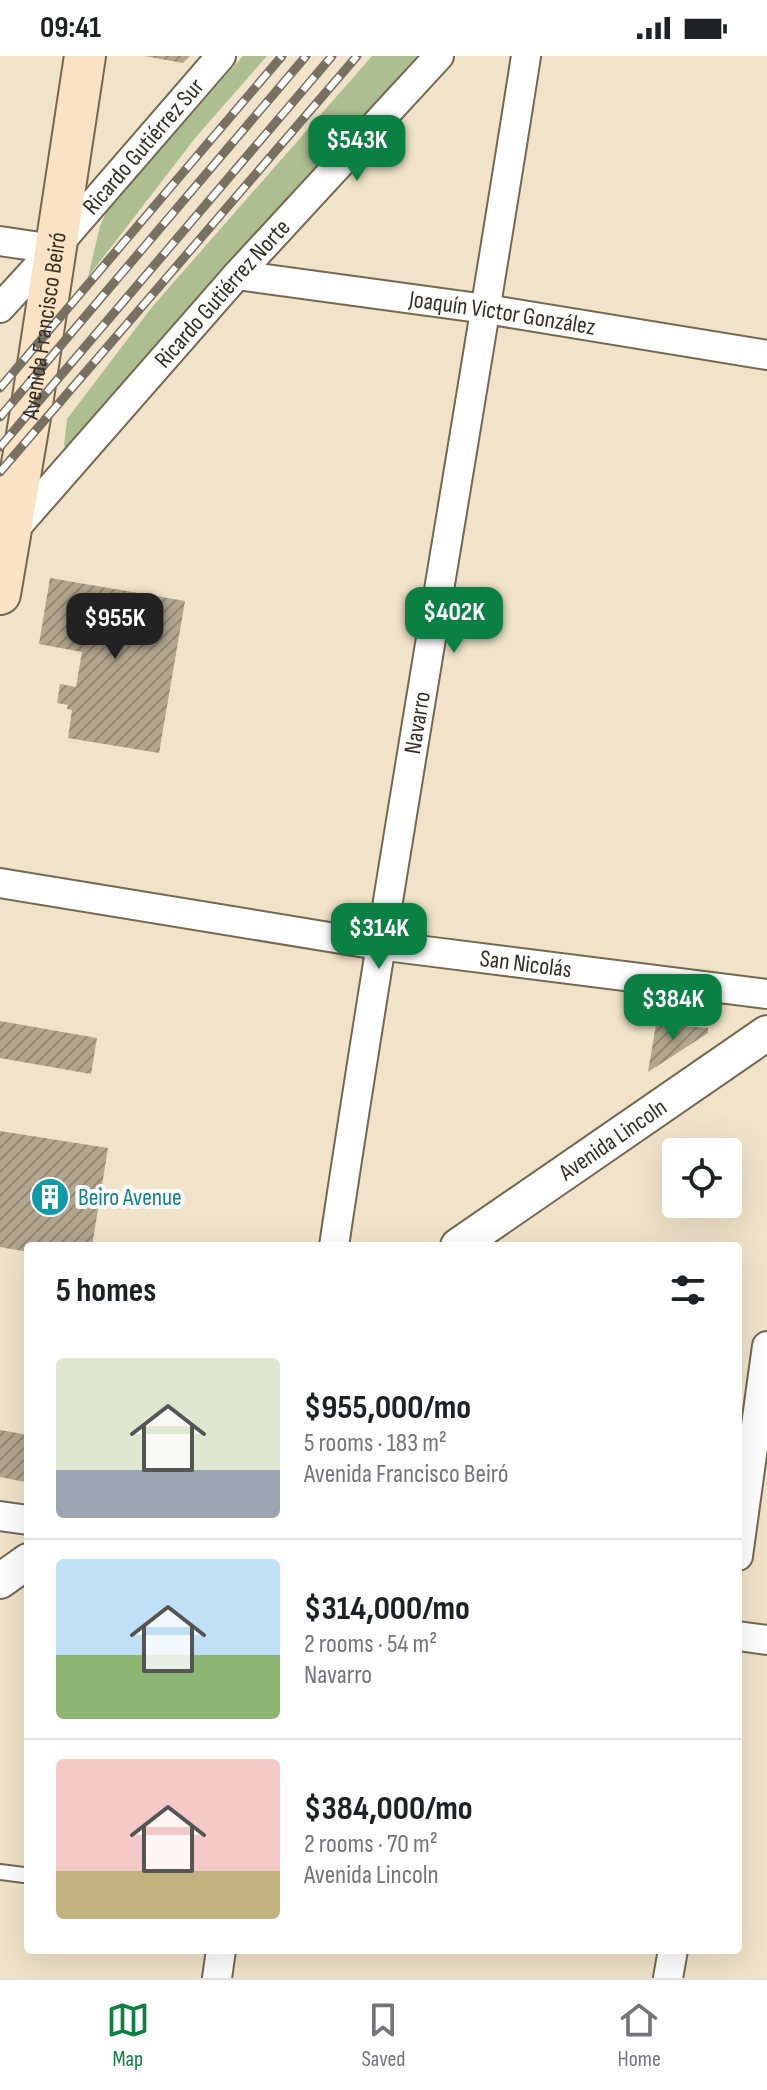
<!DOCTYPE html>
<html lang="en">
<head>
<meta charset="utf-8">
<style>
	body { margin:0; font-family:"Sofia Sans Condensed",sans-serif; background:#f6f6f6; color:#202124; height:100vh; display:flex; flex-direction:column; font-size:30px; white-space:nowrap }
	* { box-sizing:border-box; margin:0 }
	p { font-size:26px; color:#757577 }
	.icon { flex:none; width:44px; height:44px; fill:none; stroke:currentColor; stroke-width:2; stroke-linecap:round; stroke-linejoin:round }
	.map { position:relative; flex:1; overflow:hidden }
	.side { position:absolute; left:24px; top:1186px; width:718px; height:712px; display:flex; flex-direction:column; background:#fff; border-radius:8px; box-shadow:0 8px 32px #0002 }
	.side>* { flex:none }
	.buttons { position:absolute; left:662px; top:1082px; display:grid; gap:16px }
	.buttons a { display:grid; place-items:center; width:80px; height:80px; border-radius:8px; background:#fff; box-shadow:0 8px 32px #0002; font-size:40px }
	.price { position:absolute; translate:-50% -68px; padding:0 18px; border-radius:16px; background:#0b8043; color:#fff; font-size:26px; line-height:52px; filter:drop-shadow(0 2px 4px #0008) }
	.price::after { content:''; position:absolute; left:50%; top:48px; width:24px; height:18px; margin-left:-12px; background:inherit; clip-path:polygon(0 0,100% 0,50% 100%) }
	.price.on { background:#222; color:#fff }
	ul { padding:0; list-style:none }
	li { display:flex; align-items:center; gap:24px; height:200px; padding:0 32px }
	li+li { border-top:2px solid #e0e0e0 }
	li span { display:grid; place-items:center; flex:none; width:224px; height:160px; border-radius:8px; color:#555 }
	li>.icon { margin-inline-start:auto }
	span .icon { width:96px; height:96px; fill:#fffc; stroke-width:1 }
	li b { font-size:34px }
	h2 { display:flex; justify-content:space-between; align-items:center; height:96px; padding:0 32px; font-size:34px }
	.status { display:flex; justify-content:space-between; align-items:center; height:56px; padding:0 40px; background:#fff; direction:ltr }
	.status svg { height:22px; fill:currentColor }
	.menu { display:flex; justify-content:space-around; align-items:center; height:112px; border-top:2px solid #e0e0e0; background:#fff; font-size:22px; color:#757577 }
	.menu a { display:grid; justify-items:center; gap:4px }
	.menu .on { color:#0b8043 }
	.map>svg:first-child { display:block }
	.green { fill:#adbe91 }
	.building { fill:url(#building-hatch) }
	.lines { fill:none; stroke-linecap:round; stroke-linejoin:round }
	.service-casing { stroke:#736851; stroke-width:18 }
	.minor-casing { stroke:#736851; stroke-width:32 }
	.tertiary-casing { stroke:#736851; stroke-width:38 }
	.secondary-casing { stroke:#736851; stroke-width:44 }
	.service { stroke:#fff; stroke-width:14 }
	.minor { stroke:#fff; stroke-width:28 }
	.tertiary { stroke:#fff; stroke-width:34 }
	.secondary { stroke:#fae2c5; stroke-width:40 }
	.rail-casing { stroke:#787061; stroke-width:9 }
	.rail { stroke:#fff; stroke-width:6; stroke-dasharray:18; stroke-linecap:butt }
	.labels { text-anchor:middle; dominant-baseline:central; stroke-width:8; stroke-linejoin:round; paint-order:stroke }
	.street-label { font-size:24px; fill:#342f25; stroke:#fff }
	.culture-label { font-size:24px; fill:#0d838f; stroke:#fff; text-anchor:start }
</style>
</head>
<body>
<div class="status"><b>09:41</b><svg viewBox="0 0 49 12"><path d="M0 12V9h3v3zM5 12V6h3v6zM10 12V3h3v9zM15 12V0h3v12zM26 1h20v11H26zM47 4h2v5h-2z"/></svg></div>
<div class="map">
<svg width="767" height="1922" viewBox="0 0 767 1922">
	<defs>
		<pattern id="building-hatch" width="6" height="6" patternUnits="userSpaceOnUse" patternTransform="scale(2)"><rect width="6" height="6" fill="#b2a68e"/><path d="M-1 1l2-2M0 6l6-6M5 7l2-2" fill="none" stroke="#928874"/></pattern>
	</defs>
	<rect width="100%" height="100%" fill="#f0e3c9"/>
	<path class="green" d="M243 0H267L196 81 88 221 100 170 107 154Z
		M372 0H417L72 390 68 392 64 390 67 363 152 251Z"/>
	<path class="building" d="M144 0H190L183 7Z
		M50 522 185 545 159 697 68 682 72 654 67 653 68 649 57 647 60 628 76 631 82 596 39 588Z
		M0 965 97 982 91 1018 0 1002Z
		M656 968 708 972V977L648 1016Z
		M0 1075 108 1092 92 1190H28V1196L0 1191Z
		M0 1374 28 1379 25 1426 0 1421Z"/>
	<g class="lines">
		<g class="service-casing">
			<path id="service" d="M0 1816 24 1819"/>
		</g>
		<g class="minor-casing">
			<g id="minor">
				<path d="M0 185 54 193"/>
				<path id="s1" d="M237 219 486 253 767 299"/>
				<path id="s2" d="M0 252 54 193 221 0"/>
				<path id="s3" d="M12 476 237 219 439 0"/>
				<path id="s4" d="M0 827 378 889 767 938"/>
				<path id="s5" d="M334 1190C393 793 464 397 526 0"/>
				<path d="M0 1460 28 1464"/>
				<path d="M738 1500 767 1290"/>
				<path d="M738 1580 767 1584"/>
				<path d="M217 1922 221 1894"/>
				<path d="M668 1922 673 1894"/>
			</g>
		</g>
		<g class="tertiary-casing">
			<g id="tertiary">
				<path id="s6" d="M458 1190 767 977"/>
				<path d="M0 1525 28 1505"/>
			</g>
		</g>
		<g class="secondary-casing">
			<g id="secondary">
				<path id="s7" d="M0 538 31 355 85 0"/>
			</g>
		</g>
		<use href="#service" class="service"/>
		<use href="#minor" class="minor"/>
		<use href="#tertiary" class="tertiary"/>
		<use href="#secondary" class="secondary"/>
		<g class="rail-casing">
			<path id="rail" d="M0 332 282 0
				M0 361 306 0
				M0 391 332 0
				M0 416 357 0"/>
		</g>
		<use href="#rail" class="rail"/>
	</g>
	<defs>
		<g id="building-disc" transform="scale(2)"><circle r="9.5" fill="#0f9aa8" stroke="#fff"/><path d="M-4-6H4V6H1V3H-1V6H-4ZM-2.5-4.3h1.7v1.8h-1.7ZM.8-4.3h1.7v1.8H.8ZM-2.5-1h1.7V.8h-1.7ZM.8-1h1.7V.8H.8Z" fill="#fff"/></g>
	</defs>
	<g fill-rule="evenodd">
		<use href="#building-disc" x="50" y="1141"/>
	</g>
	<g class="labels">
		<g class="street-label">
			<text stroke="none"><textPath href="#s2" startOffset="216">Ricardo Gutiérrez Sur</textPath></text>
			<text stroke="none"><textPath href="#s3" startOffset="318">Ricardo Gutiérrez Norte</textPath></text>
			<text stroke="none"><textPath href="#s1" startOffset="268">Joaquín Victor González</textPath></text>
			<text stroke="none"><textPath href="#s7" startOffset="272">Avenida Francisco Beiró</textPath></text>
			<text stroke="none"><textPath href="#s5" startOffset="530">Navarro</textPath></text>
			<text stroke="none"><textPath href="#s4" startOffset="532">San Nicolás</textPath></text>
			<text stroke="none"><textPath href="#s6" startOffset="188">Avenida Lincoln</textPath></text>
		</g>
		<g class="culture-label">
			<text x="78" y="1141">Beiro Avenue</text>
		</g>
	</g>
</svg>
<div class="buttons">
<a><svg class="icon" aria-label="locate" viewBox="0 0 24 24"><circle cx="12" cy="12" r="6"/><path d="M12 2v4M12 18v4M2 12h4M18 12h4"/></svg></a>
</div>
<b class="price" style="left:357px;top:127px">$543K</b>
<b class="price" style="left:454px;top:599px">$402K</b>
<b class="price on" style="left:115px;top:605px">$955K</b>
<b class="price" style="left:379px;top:915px">$314K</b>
<b class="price" style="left:673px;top:986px">$384K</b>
<section class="side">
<h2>5 homes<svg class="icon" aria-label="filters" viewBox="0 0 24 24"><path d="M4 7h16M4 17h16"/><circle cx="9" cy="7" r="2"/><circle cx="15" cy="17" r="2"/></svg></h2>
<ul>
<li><span style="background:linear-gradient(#dfe7d0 70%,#9aa5b1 0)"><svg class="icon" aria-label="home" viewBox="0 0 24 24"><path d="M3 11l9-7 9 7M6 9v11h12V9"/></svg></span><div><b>$955,000/mo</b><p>5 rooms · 183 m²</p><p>Avenida Francisco Beiró</p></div></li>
<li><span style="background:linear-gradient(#bfe0f5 60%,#8fb573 0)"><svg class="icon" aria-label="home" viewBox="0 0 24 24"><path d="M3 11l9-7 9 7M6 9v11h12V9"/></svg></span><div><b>$314,000/mo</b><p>2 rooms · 54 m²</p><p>Navarro</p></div></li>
<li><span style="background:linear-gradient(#f6c9c9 70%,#c2b280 0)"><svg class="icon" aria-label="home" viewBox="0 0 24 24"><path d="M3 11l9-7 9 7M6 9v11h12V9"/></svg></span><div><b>$384,000/mo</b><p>2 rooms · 70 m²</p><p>Avenida Lincoln</p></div></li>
</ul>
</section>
</div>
<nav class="menu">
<a class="on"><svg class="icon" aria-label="map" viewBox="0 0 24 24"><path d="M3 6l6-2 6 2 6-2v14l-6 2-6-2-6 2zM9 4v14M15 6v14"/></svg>Map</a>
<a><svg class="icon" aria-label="saved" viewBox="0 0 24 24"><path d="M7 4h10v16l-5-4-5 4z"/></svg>Saved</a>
<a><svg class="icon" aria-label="home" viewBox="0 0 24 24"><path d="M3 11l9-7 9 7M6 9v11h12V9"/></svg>Home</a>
</nav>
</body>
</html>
